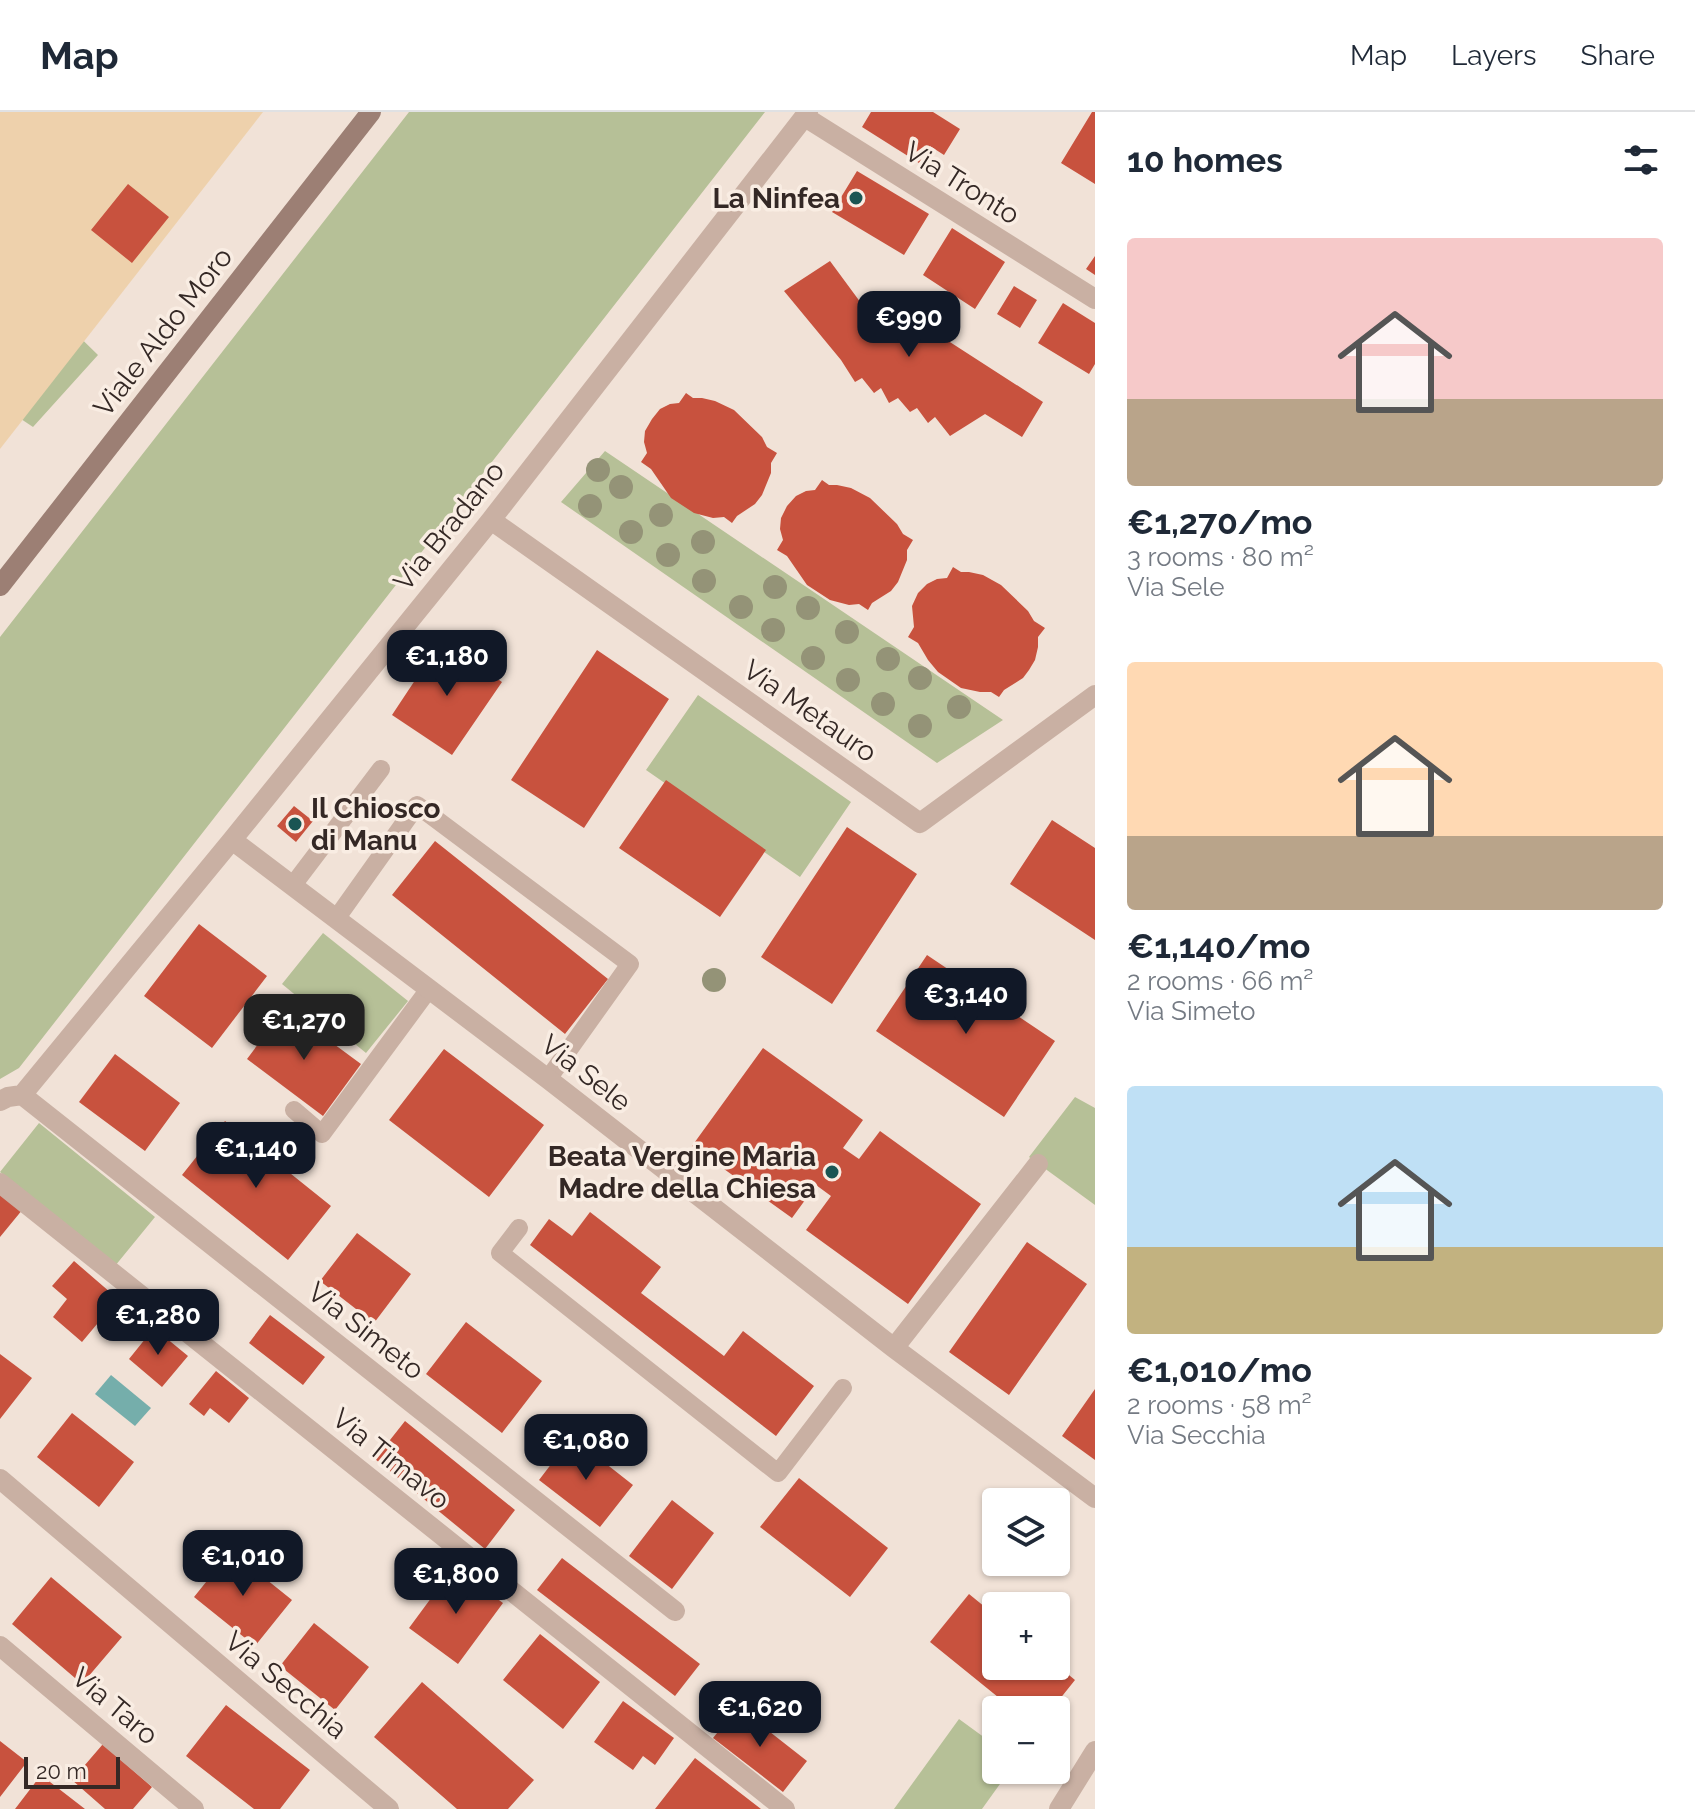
<!DOCTYPE html>
<html lang="en">
<head>
<meta charset="utf-8">
<style>
	body { margin:0; font-family:Raleway,sans-serif; background:#f6f6f7; color:#1f2937; height:100vh; display:flex; flex-direction:column; font-size:30px; white-space:nowrap }
	* { box-sizing:border-box; margin:0 }
	p { font-size:26px; color:#747a83 }
	.icon { flex:none; width:44px; height:44px; fill:none; stroke:currentColor; stroke-width:2; stroke-linecap:round; stroke-linejoin:round }
	.map { position:relative; flex:1; overflow:hidden }
	.side { display:flex; flex-direction:column; background:#fff; width:600px }
	.side>* { flex:none }
	.tools { position:absolute; left:982px; top:1376px; display:grid; gap:16px }
	.tools a { display:grid; place-items:center; width:88px; height:88px; border-radius:8px; background:#fff; box-shadow:0 2px 6px #0004; font-size:40px }
	.scale { position:absolute; left:24px; bottom:20px; width:96px; box-sizing:border-box; padding-left:8px; border:4px solid #342825; border-top:0; font-size:22px; line-height:28px; white-space:nowrap; color:#342825; -webkit-text-stroke:6px #f9ede3; paint-order:stroke }
	.price { position:absolute; translate:-50% -68px; padding:0 18px; border-radius:16px; background:#111827; color:#fff; font-size:26px; line-height:52px; filter:drop-shadow(0 2px 4px #0008) }
	.price::after { content:''; position:absolute; left:50%; top:48px; width:24px; height:18px; margin-left:-12px; background:inherit; clip-path:polygon(0 0,100% 0,50% 100%) }
	.price.selected { background:#222; color:#fff }
	ul { padding:0; list-style:none }
	li { display:grid; align-content:center; gap:16px; height:424px; padding:0 32px }
	li span { display:grid; place-items:center; height:248px; border-radius:8px; color:#555 }
	li>.icon { margin-inline-start:auto }
	span .icon { width:144px; height:144px; fill:#fffc; stroke-width:1 }
	li b { font-size:34px }
	h2 { display:flex; justify-content:space-between; align-items:center; height:96px; padding:0 32px; font-size:34px }
	header { display:flex; align-items:center; gap:48px; box-sizing:border-box; height:112px; padding:0 40px; background:#fff; border-bottom:2px solid #e0e1e3 }
	header strong { font-size:38px }
	nav { display:flex; gap:44px; margin-inline-start:auto; font-size:28px }
	main { display:flex; flex:1; min-height:0 }
	.map>svg:first-child { display:block }
	.green { fill:#b6c097 }
	.sand { fill:#eed1ac }
	.water { fill:#75aeab }
	.building { fill:#c8523e }
	.lines { fill:none; stroke-linecap:round; stroke-linejoin:round }
	.lane { stroke:#c9b0a3; stroke-width:18 }
	.street { stroke:#c9b0a3; stroke-width:20 }
	.secondary { stroke:#9c7f74; stroke-width:20 }
	.tree { fill:#949377 }
	.poi-dot { fill:#1a5553; stroke:#f9ede3; stroke-width:3 }
	.labels { text-anchor:middle; dominant-baseline:central; stroke-width:7; stroke-linejoin:round; paint-order:stroke }
	.street-label { font-size:28px; fill:#342825; stroke:#f9ede3 }
	.poi-label { font-size:28px; font-weight:bold; fill:#342825; stroke:#f9ede3; text-anchor:end }
</style>
</head>
<body>
<header>
<strong>Map</strong>
<nav><a>Map</a><a>Layers</a><a>Share</a></nav>
</header>
<main>
<div class="map">
<svg width="1095" height="1697" viewBox="0 0 1095 1697">
	<rect width="100%" height="100%" fill="#f1e2d7"/>
	<path class="green" d="M409 0H765L19 956 0 967V525Z
		M55 201 98 243 33 315 0 293V274Z
		M605 339 1003 608 937 651 561 390Z
		M698 583 851 690 800 765 646 658Z
		M323 821 408 889 366 941 282 872Z
		M1075 985 1095 996V1093L1029 1045Z
		M39 1011 155 1105 115 1154 0 1060Z
		M959 1607 996 1634V1658H1010L982 1697H894Z"/>
	<path class="sand" d="M0 0H263L0 337Z"/>
	<path class="water" d="M111 1263 151 1296 135 1314 95 1282Z"/>
	<path class="building" d="M871 0H933L960 17 944 43 930 34 919 51 862 15Z
		M1092 0H1095V72L1061 51Z
		M857 59 929 102 904 143 832 100Z
		M128 72 169 105 132 151 91 118Z
		M952 116 1005 150 975 197 923 163Z
		M1095 144V163L1086 157Z
		M830 149 872 206 891 192 1043 290 1022 325 985 302 950 324 935 305 928 311 917 296 910 300 898 286 889 291 881 276 874 281 862 266 855 270 841 248 784 179Z
		M1014 174 1037 188 1020 216 997 202Z
		M1063 191 1095 211V252L1089 262 1038 231Z
		M686 281 693 286H702L715 289 734 298 762 325 767 335 777 341 771 351V361L762 383 755 392 737 404 732 411 724 405 713 406 694 401 671 386 651 357 641 350 647 341 644 330 645 319 652 307 660 297 670 292 679 291Z
		M822 368 829 373H837L851 376 870 386 897 412 903 422 913 428 907 438V448L898 470 891 479 872 491 868 498 859 492 849 493 830 488 807 473 787 444 777 438 783 428 780 417 781 406 787 394 796 384 806 379 815 378Z
		M953 455 961 460H969L983 463 1001 473 1028 499 1034 509 1045 516 1038 525V535L1035 548 1029 558 1023 566 1004 578 999 585 991 580H980L961 576 938 560 928 548 918 531 908 525 914 515 912 494 918 481 927 472 937 467 947 466Z
		M441 529 502 570 452 643 392 603Z
		M597 538 669 587 584 716 511 668Z
		M666 668 766 738 720 805 619 736Z
		M294 694 313 709 296 730 277 714Z
		M1052 708 1095 736V828L1010 772Z
		M847 715 917 762 832 892 761 845Z
		M435 729 608 867 565 922 392 783Z
		M199 812 267 864 212 936 144 884Z
		M927 843 1055 929 1004 1005 876 919Z
		M285 896 361 952 323 1004 247 947Z
		M763 936 863 1008 843 1036 859 1047 880 1019 981 1092 908 1192 806 1118 831 1084 816 1073 792 1106 692 1034Z
		M444 937 544 1013 489 1085 389 1008Z
		M115 942 180 991 145 1039 79 990Z
		M225 1009 331 1094 288 1148 182 1063Z
		M0 1078 23 1097 0 1125Z
		M590 1100 661 1155 641 1181 724 1244 743 1219 814 1274 776 1324 530 1133 549 1107 572 1124Z
		M357 1121 411 1162 374 1211 320 1169Z
		M1027 1130 1087 1172 1009 1283 949 1240Z
		M74 1149 118 1187 82 1230 53 1205 67 1187 52 1174Z
		M270 1203 325 1245 303 1273 249 1231Z
		M466 1210 542 1269 502 1321 426 1262Z
		M154 1216 188 1244 162 1275 129 1247Z
		M0 1242 32 1266 0 1307Z
		M216 1259 249 1286 229 1311 210 1296 204 1304 189 1292Z
		M1095 1277V1348L1062 1324Z
		M72 1301 134 1350 99 1395 37 1345Z
		M405 1309 515 1398 485 1437 375 1347Z
		M572 1325 633 1373 600 1415 539 1368Z
		M799 1366 888 1436 850 1485 760 1415Z
		M672 1388 714 1421 672 1477 629 1444Z
		M231 1439 292 1488 255 1534 194 1485Z
		M562 1446 700 1552 675 1584 537 1478Z
		M454 1455 503 1491 458 1552 409 1516Z
		M51 1465 122 1525 82 1572 12 1512Z
		M969 1482 996 1504V1554H1058L1075 1568 1051 1598H1014L930 1530Z
		M314 1511 369 1555 335 1598 280 1554Z
		M540 1522 600 1570 563 1617 503 1568Z
		M422 1570 534 1668 508 1697H457L374 1625Z
		M623 1589 674 1626 655 1653 643 1644 633 1658 594 1630Z
		M226 1593 310 1658 280 1697H254L186 1644Z
		M738 1595 807 1649 783 1680 713 1626Z
		M0 1629 27 1650 0 1685Z
		M103 1632 152 1675 133 1697H105L72 1668Z
		M695 1646 761 1697H655Z
		M41 1663 85 1697H15Z"/>
	<g class="lines">
		<path class="lane" d="M293 773 381 657
			M336 807 417 693 630 852 548 967
			M294 998 322 1022 429 877
			M519 1116 500 1141 778 1361 843 1276"/>
		<path class="street" d="M805 5 1095 187
			M491 408 920 711 1095 583
			M232 728 548 967 894 1236 1095 1386
			M22 983 675 1499
			M0 989 8 985 22 983 232 728 491 408 808 0
			M0 1071 785 1697
			M894 1236 1038 1052
			M0 1367 389 1697
			M0 1534 194 1697
			M1059 1697 1095 1639"/>
		<path class="secondary" d="M0 474 371 0"/>
	</g>
	<g class="tree">
		<circle cx="598" cy="358" r="12"/>
		<circle cx="621" cy="375" r="12"/>
		<circle cx="590" cy="394" r="12"/>
		<circle cx="661" cy="403" r="12"/>
		<circle cx="631" cy="420" r="12"/>
		<circle cx="703" cy="430" r="12"/>
		<circle cx="668" cy="443" r="12"/>
		<circle cx="704" cy="469" r="12"/>
		<circle cx="775" cy="475" r="12"/>
		<circle cx="741" cy="495" r="12"/>
		<circle cx="808" cy="496" r="12"/>
		<circle cx="773" cy="518" r="12"/>
		<circle cx="847" cy="520" r="12"/>
		<circle cx="813" cy="546" r="12"/>
		<circle cx="888" cy="547" r="12"/>
		<circle cx="920" cy="566" r="12"/>
		<circle cx="848" cy="568" r="12"/>
		<circle cx="883" cy="592" r="12"/>
		<circle cx="959" cy="595" r="12"/>
		<circle cx="920" cy="614" r="12"/>
		<circle cx="714" cy="868" r="12"/>
	</g>
	<g class="poi-dot">
		<circle cx="856" cy="86" r="8"/>
		<circle cx="295" cy="712" r="8"/>
		<circle cx="832" cy="1060" r="8"/>
	</g>
	<g class="labels">
		<g class="street-label">
			<text transform="translate(962 71) rotate(32)">Via Tronto</text>
			<text transform="translate(163 220) rotate(-52)">Viale Aldo Moro</text>
			<text transform="translate(449 414) rotate(-51)">Via Bradano</text>
			<text transform="translate(810 599) rotate(35)">Via Metauro</text>
			<text transform="translate(586 961) rotate(38)">Via Sele</text>
			<text transform="translate(366 1219) rotate(38)">Via Simeto</text>
			<text transform="translate(391 1347) rotate(39)">Via Timavo</text>
			<text transform="translate(286 1573) rotate(40)">Via Secchia</text>
			<text transform="translate(115 1594) rotate(40)">Via Taro</text>
		</g>
		<g class="poi-label">
			<text x="840" y="86">La Ninfea</text>
			<text x="311" y="696" text-anchor="start">Il Chiosco<tspan x="311" dy="32">di Manu</tspan></text>
			<text x="816" y="1044">Beata Vergine Maria<tspan x="816" dy="32">Madre della Chiesa</tspan></text>
		</g>
	</g>
</svg>
<div class="tools">
<a><svg class="icon" aria-label="layers" viewBox="0 0 24 24"><path d="M12 4l9 5-9 5-9-5zM3 14l9 5 9-5"/></svg></a>
<a>+</a>
<a>−</a>
</div>
<div class="scale">20 m</div>
<b class="price" style="left:909px;top:247px">€990</b>
<b class="price" style="left:447px;top:586px">€1,180</b>
<b class="price" style="left:966px;top:924px">€3,140</b>
<b class="price selected" style="left:304px;top:950px">€1,270</b>
<b class="price" style="left:256px;top:1078px">€1,140</b>
<b class="price" style="left:158px;top:1245px">€1,280</b>
<b class="price" style="left:586px;top:1370px">€1,080</b>
<b class="price" style="left:243px;top:1486px">€1,010</b>
<b class="price" style="left:456px;top:1504px">€1,800</b>
<b class="price" style="left:760px;top:1637px">€1,620</b>
</div>
<section class="side">
<h2>10 homes<svg class="icon" aria-label="filters" viewBox="0 0 24 24"><path d="M4 7h16M4 17h16"/><circle cx="9" cy="7" r="2"/><circle cx="15" cy="17" r="2"/></svg></h2>
<ul>
<li><span style="background:linear-gradient(#f6c9c9 65%,#b9a48a 0)"><svg class="icon" aria-label="home" viewBox="0 0 24 24"><path d="M3 11l9-7 9 7M6 9v11h12V9"/></svg></span><div><b>€1,270/mo</b><p>3 rooms · 80 m²</p><p>Via Sele</p></div></li>
<li><span style="background:linear-gradient(#ffd9b3 70%,#b9a48a 0)"><svg class="icon" aria-label="home" viewBox="0 0 24 24"><path d="M3 11l9-7 9 7M6 9v11h12V9"/></svg></span><div><b>€1,140/mo</b><p>2 rooms · 66 m²</p><p>Via Simeto</p></div></li>
<li><span style="background:linear-gradient(#bfe0f5 65%,#c2b280 0)"><svg class="icon" aria-label="home" viewBox="0 0 24 24"><path d="M3 11l9-7 9 7M6 9v11h12V9"/></svg></span><div><b>€1,010/mo</b><p>2 rooms · 58 m²</p><p>Via Secchia</p></div></li>
</ul>
</section>
</main>
</body>
</html>
